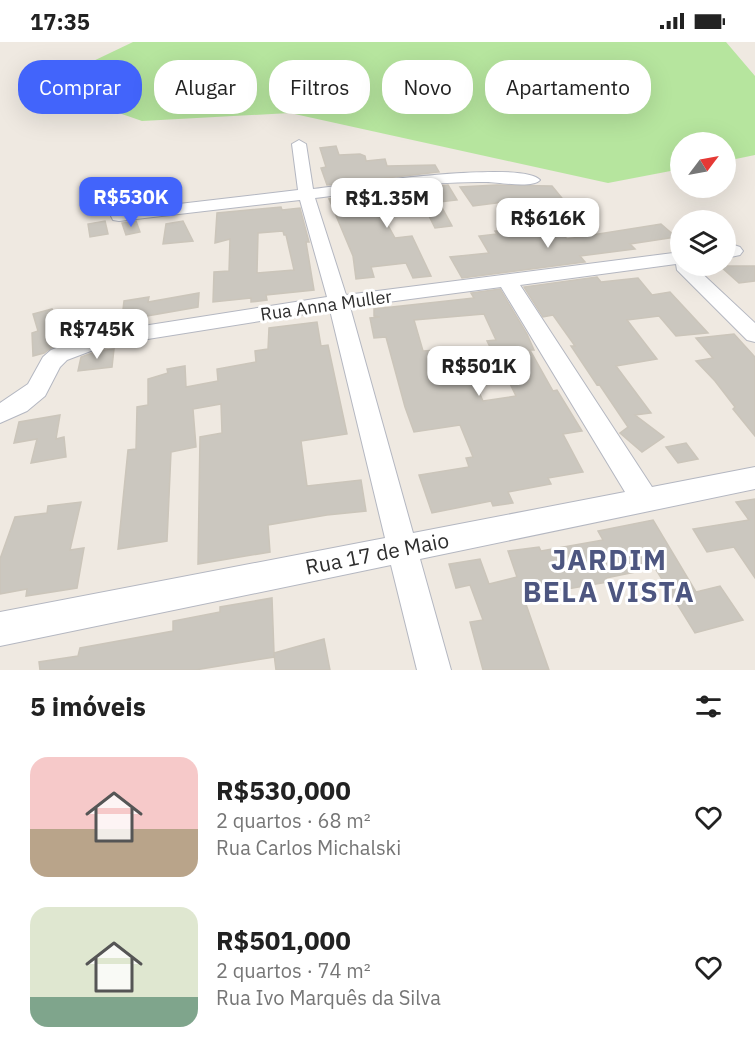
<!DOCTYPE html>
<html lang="pt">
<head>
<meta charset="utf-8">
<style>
	body { margin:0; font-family:"IBM Plex Sans",sans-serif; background:#f6f6f6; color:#222; height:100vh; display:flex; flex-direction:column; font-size:22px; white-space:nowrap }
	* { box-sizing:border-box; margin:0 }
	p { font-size:20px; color:#767676 }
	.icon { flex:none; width:33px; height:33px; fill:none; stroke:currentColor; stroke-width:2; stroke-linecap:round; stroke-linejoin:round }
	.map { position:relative; height:628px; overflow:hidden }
	.side { display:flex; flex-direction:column; background:#fff; flex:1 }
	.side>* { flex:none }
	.guide { position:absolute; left:18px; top:18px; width:720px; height:54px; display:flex; gap:12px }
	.needle { width:39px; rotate:58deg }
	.buttons { position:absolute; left:670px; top:90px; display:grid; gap:12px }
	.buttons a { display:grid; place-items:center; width:66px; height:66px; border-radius:50%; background:#fff; box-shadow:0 6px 24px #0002; font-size:30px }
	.price { position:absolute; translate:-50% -51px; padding:0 14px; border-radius:12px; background:#fff; color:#222; font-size:20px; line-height:39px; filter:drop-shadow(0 2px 3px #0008) }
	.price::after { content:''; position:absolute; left:50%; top:36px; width:18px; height:14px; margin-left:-9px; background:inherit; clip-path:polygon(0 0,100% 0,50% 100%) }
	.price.selected { background:#4264fb; color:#fff }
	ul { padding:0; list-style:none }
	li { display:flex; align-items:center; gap:18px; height:150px; padding:0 30px }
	li span { display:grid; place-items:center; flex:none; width:168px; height:120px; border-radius:18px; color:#555 }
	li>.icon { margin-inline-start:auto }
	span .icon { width:72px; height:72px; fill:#fffc; stroke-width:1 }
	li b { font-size:26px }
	h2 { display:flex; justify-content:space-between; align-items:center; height:72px; padding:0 30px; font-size:26px }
	.tag { padding:0 21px; border-radius:24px; background:#fff; box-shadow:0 6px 24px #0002; font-size:21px; line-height:54px }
	.tag.selected { background:#4264fb; color:#fff }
	.status { display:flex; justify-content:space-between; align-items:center; height:42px; padding:0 30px; background:#fff; direction:ltr }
	.status svg { height:16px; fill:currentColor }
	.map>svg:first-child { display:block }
	.green { fill:#b6e59e }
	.building { fill:#cbc7bf; stroke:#cbc5ba; stroke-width:1.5; fill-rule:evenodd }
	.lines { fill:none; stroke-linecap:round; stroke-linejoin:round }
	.minor-casing { stroke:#b4b7c1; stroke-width:2 }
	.minor { fill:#fff; fill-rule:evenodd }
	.labels { text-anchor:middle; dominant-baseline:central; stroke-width:6; stroke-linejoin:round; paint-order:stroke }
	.street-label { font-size:18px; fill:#2e2e2e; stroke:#fff }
	.near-street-label { font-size:21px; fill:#2e2e2e; stroke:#fff }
	.near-district-label { font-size:28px; font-weight:bold; letter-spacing:1.5px; fill:#4d5680; stroke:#fff }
</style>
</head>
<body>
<div class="status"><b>17:35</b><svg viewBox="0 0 49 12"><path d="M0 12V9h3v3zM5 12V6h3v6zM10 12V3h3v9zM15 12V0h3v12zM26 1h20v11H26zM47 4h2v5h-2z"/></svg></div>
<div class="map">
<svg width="755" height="628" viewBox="0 0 755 628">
	<rect width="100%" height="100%" fill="#efe9e1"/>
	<path class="green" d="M133 0H726L755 34V113L726 119V100H681V127L608 141 290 71 142 79 41 44Z"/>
	<path class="building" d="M336 104 339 113 360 112 365 114 366 119 385 117 387 124 435 123 439 130 327 143 321 126 326 125 320 106Z
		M448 143 457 158 439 160 452 184 435 186 423 162 419 163 414 153 390 166 379 167 395 196 412 194 431 234 413 236 406 221 371 225 374 235 356 237 353 214 329 157Z
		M497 143 552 144 570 166 529 170 519 158 473 164 460 145Z
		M281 165 282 168 300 166 309 200H306L314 248 266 253 267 258 251 260V256L213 260 214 230 229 229 230 197 215 201 217 171ZM283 189 284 193H286L294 228 257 231 258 191Z
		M105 179 108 192 90 195 88 182Z
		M136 179 140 190 126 193 122 181Z
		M183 179 193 199 163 202 166 182Z
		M661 182 676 195 630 202 635 207 580 214 585 220 462 236 450 215 489 211 479 194 497 192 495 189 553 183 567 197Z
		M720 224H755V239L739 241Z
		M597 235 601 240 638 236 652 253 670 250 708 291 676 294 659 274 627 278 657 317 616 324 651 371 635 373 664 395 642 410 620 391 628 385 599 342 597 343 571 304H575L553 273 543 275 524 245Z
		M500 247 527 292 534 308H530L553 349 557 348 582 389 563 392 583 430 548 436 551 442 508 450 513 461 493 464 491 459 432 471 419 433 469 425 466 416 473 415 460 383 414 390 405 365 386 295 374 296 370 276 380 275 374 274V267L474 256 471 251ZM484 272 496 298 487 299 494 313H496L516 354 483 359 474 339 458 341 455 333 448 334 437 308 423 309 414 278Z
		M199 251 198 265 147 274V278L138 280V283L121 285 124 259 149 255 148 260Z
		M52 267 54 273 92 275 86 287 53 295 54 304 44 311 33 314 32 291 38 289 33 272Z
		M317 280 321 304 328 303 347 392 301 399 307 444 361 438 366 469 327 473 268 483 270 510 198 522 200 395 222 391 221 362 193 367 196 405 171 410 167 499 118 507 128 408 136 407 137 365 148 363V337L168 331 167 327 185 324 186 345 218 339 217 327 256 320 255 309 268 307 269 286Z
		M734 292 755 315V394L733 367 735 365 715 339 696 319 713 316 696 296Z
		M114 307 112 325 78 329 81 315 98 309Z
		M60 373 56 397 64 395 66 415 31 421 37 397 14 401 19 380Z
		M686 401 698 417 678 421 666 405Z
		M755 457V536L734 505 707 510 693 487 749 478 736 460Z
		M81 460 70 508 84 506 77 546 26 554 27 547 0 552V517L15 475 47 471 48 464Z
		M653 478 696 550 720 544 743 578 695 591 655 526 606 536 608 540 556 549 554 543 521 548 549 628H483L470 580 483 578 470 543 456 546 449 522 480 517 489 542 517 535 508 509 539 505 541 509 603 498 598 489Z
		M272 556 274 611 324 597 330 628H276L274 612V615L195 628H40L39 620 78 614 80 606 173 589V579L220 570V565Z"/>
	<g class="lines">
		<g class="minor-casing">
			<path id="minor" d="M299 98 306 102 313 147C346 143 522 117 540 138 532 147 499 140 486 140 429 139 372 149 315 156L346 253 681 210V224H694L755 281V300L747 298 677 228 676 222 520 243 652 445 755 425V447L420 517 451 628H417L391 523 0 604V570L385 496 330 268 104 304 67 318 60 325 45 354 27 369 0 381V361L28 342 43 315 51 308 92 292 327 255 300 158 119 179 113 178 111 174 113 170 119 169 298 148 292 102ZM501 245 625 450 413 491 350 265Z
				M734 203 740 205 743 209 740 213 726 216V204Z"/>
		</g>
		<use href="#minor" class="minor"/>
	</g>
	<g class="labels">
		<g class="street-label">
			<text transform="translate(326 263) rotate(-8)">Rua Anna Muller</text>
		</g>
		<g class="near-street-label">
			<text transform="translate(377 511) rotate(-11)">Rua 17 de Maio</text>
		</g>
		<g class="near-district-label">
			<text x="609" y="517">JARDIM<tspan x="609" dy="32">BELA VISTA</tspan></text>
		</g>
	</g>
</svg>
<div class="buttons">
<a><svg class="needle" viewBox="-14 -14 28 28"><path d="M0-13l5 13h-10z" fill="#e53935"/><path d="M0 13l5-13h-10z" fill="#767676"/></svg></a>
<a><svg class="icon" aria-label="layers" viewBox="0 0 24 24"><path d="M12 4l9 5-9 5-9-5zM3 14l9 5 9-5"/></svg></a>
</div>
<b class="price selected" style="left:131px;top:186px">R$530K</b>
<b class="price" style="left:387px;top:187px">R$1.35M</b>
<b class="price" style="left:548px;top:207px">R$616K</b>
<b class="price" style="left:97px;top:318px">R$745K</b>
<b class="price" style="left:479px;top:355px">R$501K</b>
<div class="guide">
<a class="tag selected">Comprar</a>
<a class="tag">Alugar</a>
<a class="tag">Filtros</a>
<a class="tag">Novo</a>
<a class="tag">Apartamento</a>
</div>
</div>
<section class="side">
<h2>5 imóveis<svg class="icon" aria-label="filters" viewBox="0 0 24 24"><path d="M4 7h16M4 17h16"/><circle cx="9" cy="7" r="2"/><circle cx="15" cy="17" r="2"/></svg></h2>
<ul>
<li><span style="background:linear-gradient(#f6c9c9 60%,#b9a48a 0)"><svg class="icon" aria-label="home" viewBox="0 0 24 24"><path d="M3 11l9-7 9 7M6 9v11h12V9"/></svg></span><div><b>R$530,000</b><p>2 quartos · 68 m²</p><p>Rua Carlos Michalski</p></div><svg class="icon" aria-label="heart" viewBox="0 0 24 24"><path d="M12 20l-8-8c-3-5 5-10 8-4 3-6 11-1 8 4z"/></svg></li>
<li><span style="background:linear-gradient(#dfe7d0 75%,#7fa58c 0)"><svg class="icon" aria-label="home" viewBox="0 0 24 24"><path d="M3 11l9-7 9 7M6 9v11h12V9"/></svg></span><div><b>R$501,000</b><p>2 quartos · 74 m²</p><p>Rua Ivo Marquês da Silva</p></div><svg class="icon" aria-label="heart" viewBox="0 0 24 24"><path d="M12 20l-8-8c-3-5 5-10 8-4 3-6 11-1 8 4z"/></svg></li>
</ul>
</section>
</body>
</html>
